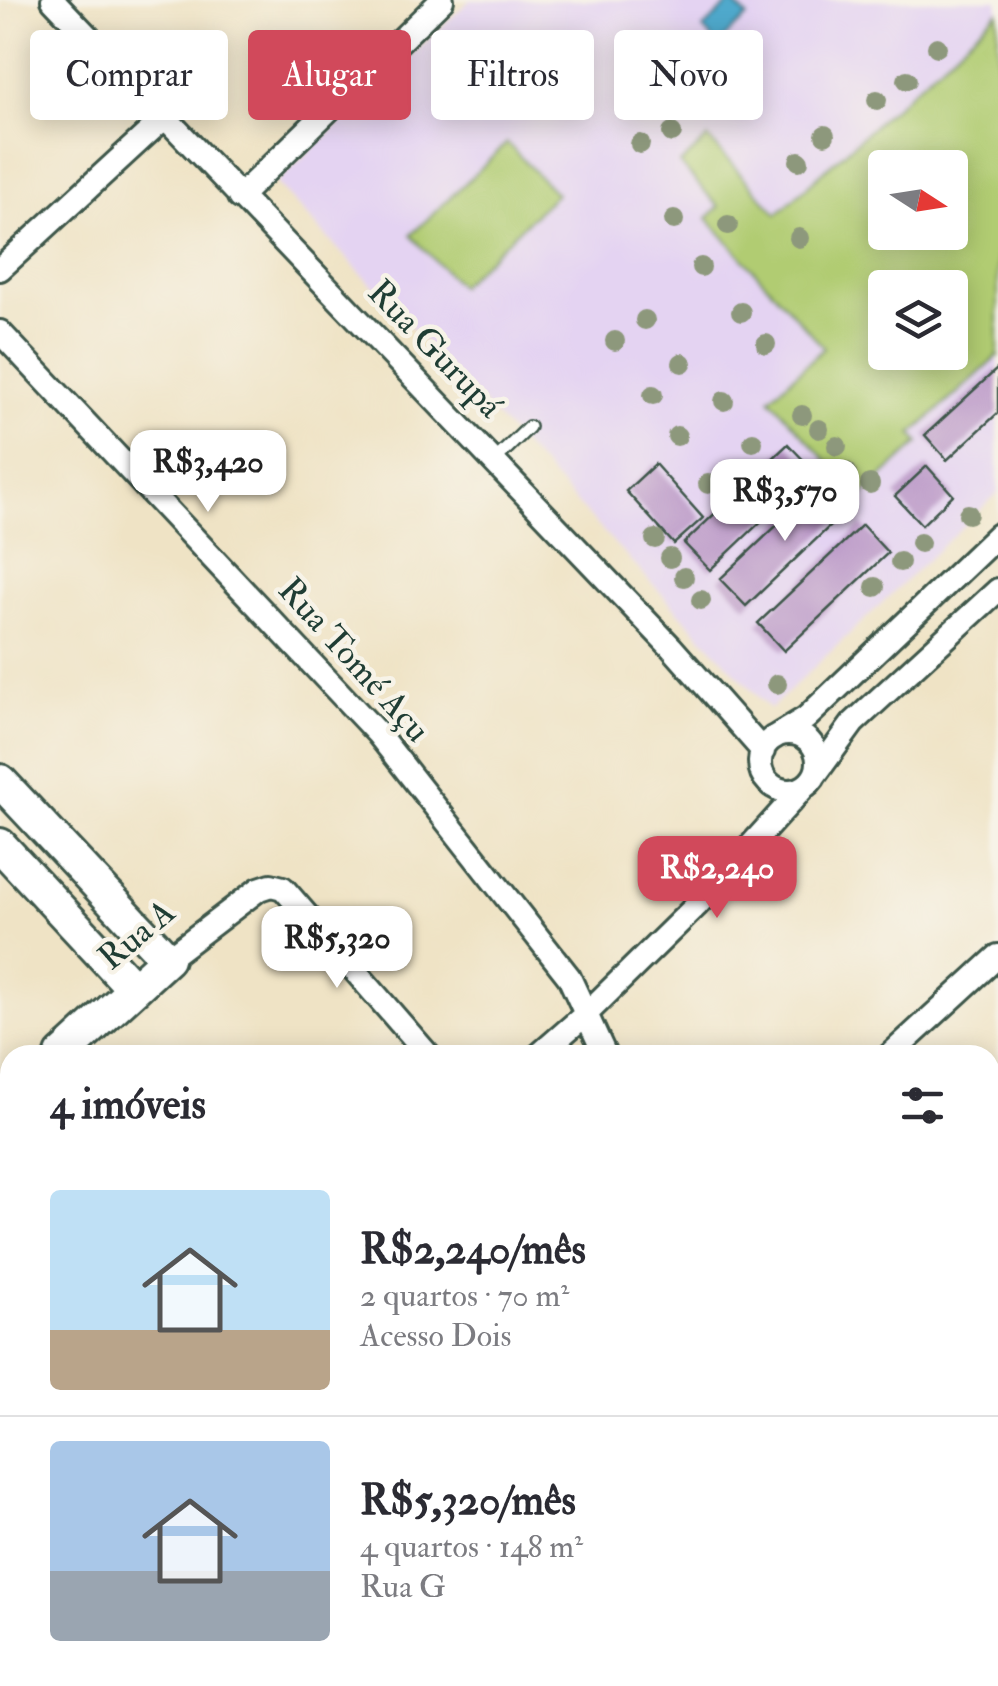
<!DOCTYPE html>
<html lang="pt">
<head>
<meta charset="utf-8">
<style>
	body { margin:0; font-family:"IM FELL Double Pica",serif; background:#f2f2f3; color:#2b2b33; height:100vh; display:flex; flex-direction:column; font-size:38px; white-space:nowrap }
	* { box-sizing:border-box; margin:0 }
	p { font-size:32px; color:#7c7c81 }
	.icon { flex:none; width:55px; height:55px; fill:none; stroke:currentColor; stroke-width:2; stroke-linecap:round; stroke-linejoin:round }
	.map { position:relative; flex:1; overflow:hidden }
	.side { position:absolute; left:0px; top:1045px; width:1000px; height:642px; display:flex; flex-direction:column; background:#fff; border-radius:30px 30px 0 0; box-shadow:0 5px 25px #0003 }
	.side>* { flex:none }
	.top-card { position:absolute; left:30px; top:30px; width:940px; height:90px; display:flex; gap:20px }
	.needle { width:65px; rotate:102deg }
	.tools { position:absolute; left:868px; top:150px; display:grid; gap:20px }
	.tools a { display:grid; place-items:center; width:100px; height:100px; border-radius:10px; background:#fff; box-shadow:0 5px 25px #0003; font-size:50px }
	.price { position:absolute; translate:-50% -85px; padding:0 22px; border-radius:20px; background:#fff; color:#222; font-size:32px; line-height:65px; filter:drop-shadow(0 2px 5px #0008) }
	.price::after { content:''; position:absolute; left:50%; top:60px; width:30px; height:22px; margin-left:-15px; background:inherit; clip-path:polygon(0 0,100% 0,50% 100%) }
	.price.on { background:#d1495b; color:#fff }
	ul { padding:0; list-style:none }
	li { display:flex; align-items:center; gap:30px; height:250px; padding:0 50px }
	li+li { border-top:2px solid #e1e1e2 }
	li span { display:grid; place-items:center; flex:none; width:280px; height:200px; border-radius:10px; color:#555 }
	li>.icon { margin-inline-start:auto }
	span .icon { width:120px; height:120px; fill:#fffc; stroke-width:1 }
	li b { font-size:42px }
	h2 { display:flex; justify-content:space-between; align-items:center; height:120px; padding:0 50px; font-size:42px }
	.chip { padding:0 35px; border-radius:10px; background:#fff; box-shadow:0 5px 25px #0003; font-size:35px; line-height:90px }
	.chip.on { background:#d1495b; color:#fff }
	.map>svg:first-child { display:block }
	.built { fill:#e4d3f2; fill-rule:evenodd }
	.green { fill:#b1cc72; stroke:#688453; stroke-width:2.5; fill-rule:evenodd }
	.water { fill:#4fa9cc; stroke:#377380; stroke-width:2.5 }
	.building { fill:#ba97c8 }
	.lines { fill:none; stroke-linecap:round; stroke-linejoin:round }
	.lane-casing { stroke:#3e564a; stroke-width:16 }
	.street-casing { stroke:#3e564a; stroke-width:28 }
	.secondary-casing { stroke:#3e564a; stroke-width:38 }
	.lane { stroke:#fff; stroke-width:11 }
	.street { stroke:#fff; stroke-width:22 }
	.secondary { stroke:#fff; stroke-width:32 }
	.tree { fill:#8d987c }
	.labels { text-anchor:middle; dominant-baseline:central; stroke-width:9; stroke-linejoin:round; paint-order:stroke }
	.street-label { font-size:35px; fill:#1f3d34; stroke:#f7f3e8 }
</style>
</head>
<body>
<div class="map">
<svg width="998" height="1686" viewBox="0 0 998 1686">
	<rect width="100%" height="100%" fill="#f7f3e8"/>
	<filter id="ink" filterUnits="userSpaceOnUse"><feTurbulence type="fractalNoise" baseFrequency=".01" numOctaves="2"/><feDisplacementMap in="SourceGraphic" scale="20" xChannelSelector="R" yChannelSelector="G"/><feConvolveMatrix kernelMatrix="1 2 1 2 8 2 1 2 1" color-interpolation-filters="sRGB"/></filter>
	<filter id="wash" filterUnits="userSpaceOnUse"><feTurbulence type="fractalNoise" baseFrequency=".0048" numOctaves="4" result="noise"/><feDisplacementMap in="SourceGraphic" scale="40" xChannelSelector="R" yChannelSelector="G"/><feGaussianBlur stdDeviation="2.25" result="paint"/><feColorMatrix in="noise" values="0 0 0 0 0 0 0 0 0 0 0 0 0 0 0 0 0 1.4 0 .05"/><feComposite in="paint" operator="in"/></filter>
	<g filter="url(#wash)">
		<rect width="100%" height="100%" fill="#efe3c5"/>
		<path class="built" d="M470 0H998V493L770 709 276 183ZM885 168H950V232H885ZM885 288H950V352H885Z
			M10 1568V1678H388L384 1686H0V1577Z
			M516 1678H560L581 1686H512Z"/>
		<path class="green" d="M998 12V356L912 434 919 443 860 497 770 398 824 348 707 218 719 207 680 164 708 138 777 214ZM885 168H950V232H885ZM885 288H950V352H885Z
			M507 143 556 194 459 286 411 235Z
			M405 1678H516L512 1686H417Z
			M560 1678H643L638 1686H581Z"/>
		<path class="water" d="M732 1 747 17 717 45 703 29Z"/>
		<g id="blocks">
			<path class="building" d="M998 368V413L947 460 925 435Z
				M788 444 814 471 710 570 684 543Z
				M655 464 703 518 674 544 626 491Z
				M927 466 953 495 922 525 895 496Z
				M824 481 849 508 746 606 720 579Z
				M862 525 888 553 784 651 758 623Z
				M10 1626V1678H32L28 1686H0V1647Z
				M56 1678H90L109 1686H52Z
				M107 1678H177L174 1686H121Z
				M193 1678H245L242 1686H190Z
				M262 1678H310L306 1686H258Z
				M327 1678H359L377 1686H323Z"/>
		</g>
	</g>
	<g filter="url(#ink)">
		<use href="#blocks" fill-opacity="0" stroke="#3e564a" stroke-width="2.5"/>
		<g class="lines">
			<g class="lane-casing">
				<path id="lane" d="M494 461 529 427
					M855 1678 859 1686"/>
			</g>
			<g class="street-casing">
				<path id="street" d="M53 0 671 647 763 751
					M239 197 442 0
					M0 269 164 118
					M0 332 378 734 569 977 605 1055
					M760 762a29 29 0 1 1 58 0a29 29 0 1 1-58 0Z
					M773 738 806 718 998 535
					M815 775 853 723 998 590
					M167 959 259 889 271 885 283 888 428 1055
					M539 1055 586 1014 696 906 803 788
					M890 1055 998 956
					M990 1348 998 1341
					M990 1474 998 1483
					M0 1521 10 1512"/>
			</g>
			<g class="secondary-casing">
				<path id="secondary" d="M0 781 167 959 62 1055
					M0 845 134 989
					M0 1112 10 1103"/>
			</g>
			<use href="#lane" class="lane"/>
			<use href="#street" class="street"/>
			<use href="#secondary" class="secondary"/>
		</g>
		<g class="tree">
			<circle cx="937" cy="47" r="10"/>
			<circle cx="907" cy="80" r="10"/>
			<circle cx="877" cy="100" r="10"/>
			<circle cx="672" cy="133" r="10"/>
			<circle cx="825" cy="135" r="10"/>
			<circle cx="640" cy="144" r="10"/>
			<circle cx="799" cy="161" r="10"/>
			<circle cx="674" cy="220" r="10"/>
			<circle cx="728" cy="225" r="10"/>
			<circle cx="799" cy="238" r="10"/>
			<circle cx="701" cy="267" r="10"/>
			<circle cx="741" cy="312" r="10"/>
			<circle cx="645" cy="320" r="10"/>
			<circle cx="615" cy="341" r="10"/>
			<circle cx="766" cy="344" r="10"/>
			<circle cx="682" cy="363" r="10"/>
			<circle cx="653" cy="395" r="10"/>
			<circle cx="724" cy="401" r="10"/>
			<circle cx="802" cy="415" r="10"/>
			<circle cx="819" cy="429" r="10"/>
			<circle cx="677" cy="436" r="10"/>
			<circle cx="753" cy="442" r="10"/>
			<circle cx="837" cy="446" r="10"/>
			<circle cx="847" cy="472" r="10"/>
			<circle cx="708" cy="484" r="10"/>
			<circle cx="870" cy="484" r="10"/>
			<circle cx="968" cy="514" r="10"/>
			<circle cx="655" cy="539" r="10"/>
			<circle cx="920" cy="543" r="10"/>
			<circle cx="670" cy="558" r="10"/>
			<circle cx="900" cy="562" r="10"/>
			<circle cx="684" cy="577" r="10"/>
			<circle cx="875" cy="587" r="10"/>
			<circle cx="701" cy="600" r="10"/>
			<circle cx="777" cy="684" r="10"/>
		</g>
	</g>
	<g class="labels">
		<g class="street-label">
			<text transform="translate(435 349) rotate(46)">Rua Gurupá</text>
			<text transform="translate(354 660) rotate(48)">Rua Tomé Açu</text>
			<text transform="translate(137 935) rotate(-40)">Rua A</text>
		</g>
	</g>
</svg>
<div class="tools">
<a><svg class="needle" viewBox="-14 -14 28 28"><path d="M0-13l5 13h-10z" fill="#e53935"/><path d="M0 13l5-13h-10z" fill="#7c7c81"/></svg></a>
<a><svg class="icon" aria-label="layers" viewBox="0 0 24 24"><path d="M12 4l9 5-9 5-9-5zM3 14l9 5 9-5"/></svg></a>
</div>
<b class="price" style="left:208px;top:515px">R$3,420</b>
<b class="price" style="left:785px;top:544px">R$3,570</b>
<b class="price on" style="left:717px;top:921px">R$2,240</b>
<b class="price" style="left:337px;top:991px">R$5,320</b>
<div class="top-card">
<a class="chip">Comprar</a>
<a class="chip on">Alugar</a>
<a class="chip">Filtros</a>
<a class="chip">Novo</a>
</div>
<section class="side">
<h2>4 imóveis<svg class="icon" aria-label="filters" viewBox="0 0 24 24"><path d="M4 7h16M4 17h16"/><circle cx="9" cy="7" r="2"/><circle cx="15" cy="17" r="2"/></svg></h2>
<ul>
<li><span style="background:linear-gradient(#bfe0f5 70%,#b9a48a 0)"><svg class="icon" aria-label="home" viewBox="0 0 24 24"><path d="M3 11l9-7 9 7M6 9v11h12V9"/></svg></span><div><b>R$2,240/mês</b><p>2 quartos · 70 m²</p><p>Acesso Dois</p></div></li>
<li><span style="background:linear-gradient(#a9c7e8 65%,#9aa5b1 0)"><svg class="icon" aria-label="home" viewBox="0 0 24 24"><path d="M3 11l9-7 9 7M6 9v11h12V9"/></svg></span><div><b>R$5,320/mês</b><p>4 quartos · 148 m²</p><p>Rua G</p></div></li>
</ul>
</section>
</div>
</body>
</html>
